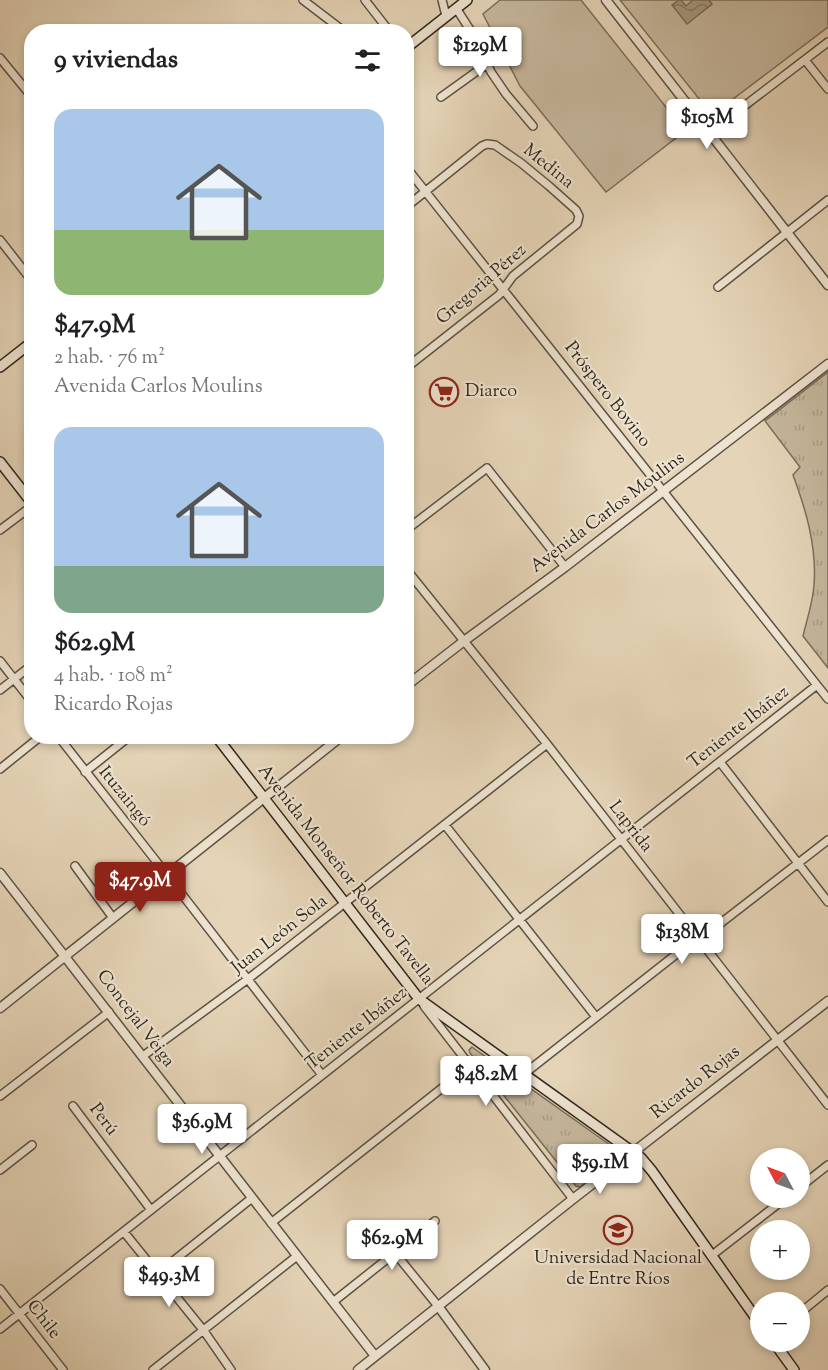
<!DOCTYPE html>
<html lang="es">
<head>
<meta charset="utf-8">
<style>
	body { margin:0; font-family:"Sorts Mill Goudy",serif; background:#f6f6f6; color:#202124; height:100vh; display:flex; flex-direction:column; font-size:22px; white-space:nowrap }
	* { box-sizing:border-box; margin:0 }
	p { font-size:20px; color:#757577 }
	.icon { flex:none; width:33px; height:33px; fill:none; stroke:currentColor; stroke-width:2; stroke-linecap:round; stroke-linejoin:round }
	.map { position:relative; flex:1; overflow:hidden }
	.side { position:absolute; left:24px; top:24px; width:390px; height:720px; display:flex; flex-direction:column; background:#fff; border-radius:24px; box-shadow:0 3px 9px #0003 }
	.side>* { flex:none }
	.needle { width:39px; rotate:311deg }
	.buttons { position:absolute; left:750px; top:1148px; display:grid; gap:12px }
	.buttons a { display:grid; place-items:center; width:60px; height:60px; border-radius:50%; background:#fff; box-shadow:0 3px 9px #0003; font-size:30px }
	.price { position:absolute; translate:-50% -51px; padding:0 14px; border-radius:6px; background:#fff; color:#222; font-size:20px; line-height:39px; filter:drop-shadow(0 2px 3px #0008) }
	.price::after { content:''; position:absolute; left:50%; top:36px; width:18px; height:14px; margin-left:-9px; background:inherit; clip-path:polygon(0 0,100% 0,50% 100%) }
	.price.current { background:#8f2418; color:#fff }
	ul { padding:0; list-style:none }
	li { display:grid; align-content:center; gap:12px; height:318px; padding:0 30px }
	li span { display:grid; place-items:center; height:186px; border-radius:18px; color:#555 }
	li>.icon { margin-inline-start:auto }
	span .icon { width:108px; height:108px; fill:#fffc; stroke-width:1 }
	li b { font-size:26px }
	h2 { display:flex; justify-content:space-between; align-items:center; height:72px; padding:0 30px; font-size:26px }
	.map>svg:first-child { display:block }
	.park { fill:url(#park-tufts); stroke:#7a6f5c; stroke-width:1.5 }
	.pitch { fill:#c6b79d; stroke:#7a6f5c; stroke-width:1.5 }
	.water { fill:url(#water-waves); stroke:#776b59; stroke-width:1.5 }
	.lines { fill:none; stroke-linecap:round; stroke-linejoin:round }
	.minor-casing { stroke:#5c5243; stroke-width:10 }
	.tertiary-casing { stroke:#5c5243; stroke-width:11 }
	.secondary-casing { stroke:#2f271c; stroke-width:12 }
	.minor { stroke:#eee3d0; stroke-width:7 }
	.tertiary { stroke:#eee3d0; stroke-width:8 }
	.secondary { stroke:#eee3d0; stroke-width:9 }
	.labels { text-anchor:middle; dominant-baseline:central; stroke-width:4.5; stroke-linejoin:round; paint-order:stroke }
	.street-label { font-size:18px; fill:#2f271c; stroke:#eee3d0 }
	.poi-label { font-size:18px; fill:#2f271c; stroke:#eee3d0; text-anchor:start }
</style>
</head>
<body>
<div class="map">
<svg width="828" height="1370" viewBox="0 0 828 1370">
	<defs>
		<pattern id="park-tufts" width="24" height="20" patternUnits="userSpaceOnUse" patternTransform="scale(1.5)"><rect width="24" height="20" fill="#c6b79d"/><path d="M3 7l-1-3M5 7V3M7 7l1-3M15 17l-1-3M17 17v-4M19 17l1-3" fill="none" stroke="#aa9d87"/></pattern>
		<pattern id="water-waves" width="16" height="10" patternUnits="userSpaceOnUse" patternTransform="scale(1.5)"><rect width="16" height="10" fill="#a79982"/><path d="M0 5q4-4 8 0t8 0" fill="none" stroke="#887d6a"/></pattern>
	</defs>
	<rect width="100%" height="100%" fill="#e5d4b7"/>
	<filter id="stains"><feTurbulence type="fractalNoise" baseFrequency=".00333" numOctaves="4"/><feColorMatrix values="0 0 0 0 .2 0 0 0 0 .09 0 0 0 0 .02 0 0 0 .5 -.17"/></filter>
	<radialGradient id="worn" r=".72"><stop offset=".6" stop-color="#630" stop-opacity="0"/><stop offset="1" stop-color="#630" stop-opacity=".3"/></radialGradient>
	<path class="park" d="M828 372V668L803 636C807 619 813 602 814 585 817 547 806 510 793 475L800 467 765 421Z
		M472 1047 620 1152 619 1156 580 1187 576 1186 470 1053 469 1050Z"/>
	<path class="pitch" d="M500 0H581L685 131 606 192 520 86 483 14Z
		M620 0H828V27L712 115Z"/>
	<path class="water" d="M679 0H681L686 6 693 0H709L712 4 687 24 672 5Z"/>
	<g class="lines">
		<g class="minor-casing">
			<path id="minor" d="M303 0 345 32
				M365 0 390 32
				M442 0 446 16
				M456 8 474 36 491 72 506 94 533 126
				M0 58 32 97
				M805 60 828 89
				M441 97 487 64
				M709 133 828 42
				M406 167 828 699
				M406 207 482 146 487 144 495 145 521 163 549 186 576 210 579 216 577 224 513 276 499 295 406 368
				M0 240 32 281
				M718 287 828 200
				M0 530 32 506
				M406 530 487 468 565 567
				M406 569 547 744 828 1105
				M0 661 32 702
				M0 690 32 665
				M58 736 167 875 322 1075
				M720 762 828 902
				M0 769 41 736
				M85 772 130 736
				M445 825 596 1017
				M75 866 113 918
				M424 1006 573 1199
				M143 1056 248 979 547 744
				M524 1074 688 945 708 933 828 840
				M0 1096 109 1012
				M73 1106 151 1210
				M0 1170 32 1145
				M800 1187 828 1165
				M271 1223 470 1066
				M124 1232 204 1331 231 1370
				M395 1253 438 1306
				M711 1256 787 1197
				M157 1274 252 1198
				M0 1289 63 1370
				M333 1302 435 1221
				M800 1313 828 1290
				M0 1329 817 685
				M153 1370 297 1256"/>
		</g>
		<g class="tertiary-casing">
			<path id="tertiary" d="M606 0 828 285
				M406 686 464 641 565 567 828 364
				M0 873 375 1356
				M0 1008 342 736
				M438 1306 485 1370
				M358 1370 573 1199 828 1001"/>
		</g>
		<g class="secondary-casing">
			<path id="secondary" d="M406 48 467 0
				M0 367 32 342
				M0 462 32 503
				M216 736 419 999 641 1158 652 1171 760 1324
				M773 1341 794 1370"/>
		</g>
		<use href="#minor" class="minor"/>
		<use href="#tertiary" class="tertiary"/>
		<use href="#secondary" class="secondary"/>
	</g>
	<defs>
		<g id="supermarket-ring" transform="scale(1.5)"><circle r="9.5" fill="#eee3d0" stroke="#8f2418" stroke-width="1.5"/><path d="M-6-5.5h2.5l.6 2H6L4.5 2H-2.5L-4.4-4H-6ZM-1.5 3.2a1.3 1.3 0 1 0 .1 0ZM3 3.2a1.3 1.3 0 1 0 .1 0Z" fill="#8f2418"/></g>
		<g id="university-ring" transform="scale(1.5)"><circle r="9.5" fill="#eee3d0" stroke="#8f2418" stroke-width="1.5"/><path d="M0-5L7-2L0 1L-7-2ZM-4 1L0 2.5L4 1V4Q0 6-4 4Z" fill="#8f2418"/></g>
	</defs>
	<g fill-rule="evenodd">
		<use href="#supermarket-ring" x="444" y="392"/>
		<use href="#university-ring" x="618" y="1230"/>
	</g>
	<g class="labels">
		<g class="street-label">
			<text transform="translate(548 167) rotate(39)">Medina</text>
			<text transform="translate(482 285) rotate(-41)">Gregoria Pérez</text>
			<text transform="translate(607 395) rotate(52)">Próspero Bovino</text>
			<text transform="translate(608 513) rotate(-37)">Avenida Carlos Moulins</text>
			<text transform="translate(739 728) rotate(-38)">Teniente Ibáñez</text>
			<text transform="translate(124 797) rotate(51)">Ituzaingó</text>
			<text transform="translate(630 827) rotate(52)">Laprida</text>
			<text transform="translate(345 875) rotate(52)">Avenida Monseñor Roberto Tavella</text>
			<text transform="translate(280 935) rotate(-38)">Juan León Sola</text>
			<text transform="translate(135 1019) rotate(53)">Concejal Veiga</text>
			<text transform="translate(357 1029) rotate(-38)">Teniente Ibáñez</text>
			<text transform="translate(696 1083) rotate(-38)">Ricardo Rojas</text>
			<text transform="translate(103 1120) rotate(53)">Perú</text>
			<text transform="translate(43 1320) rotate(52)">Chile</text>
		</g>
		<g class="poi-label">
			<text x="465" y="392">Diarco</text>
			<text x="618" y="1259" text-anchor="middle">Universidad Nacional<tspan x="618" dy="21">de Entre Ríos</tspan></text>
		</g>
	</g>
	<rect width="100%" height="100%" filter="url(#stains)"/>
	<rect width="100%" height="100%" fill="url(#worn)"/>
</svg>
<div class="buttons">
<a><svg class="needle" viewBox="-14 -14 28 28"><path d="M0-13l5 13h-10z" fill="#e53935"/><path d="M0 13l5-13h-10z" fill="#757577"/></svg></a>
<a>+</a>
<a>−</a>
</div>
<b class="price" style="left:480px;top:78px">$129M</b>
<b class="price" style="left:707px;top:150px">$105M</b>
<b class="price current" style="left:140px;top:913px">$47.9M</b>
<b class="price" style="left:682px;top:965px">$138M</b>
<b class="price" style="left:486px;top:1107px">$48.2M</b>
<b class="price" style="left:202px;top:1155px">$36.9M</b>
<b class="price" style="left:600px;top:1195px">$59.1M</b>
<b class="price" style="left:392px;top:1271px">$62.9M</b>
<b class="price" style="left:169px;top:1308px">$49.3M</b>
<section class="side">
<h2>9 viviendas<svg class="icon" aria-label="filters" viewBox="0 0 24 24"><path d="M4 7h16M4 17h16"/><circle cx="9" cy="7" r="2"/><circle cx="15" cy="17" r="2"/></svg></h2>
<ul>
<li><span style="background:linear-gradient(#a9c7e8 65%,#8fb573 0)"><svg class="icon" aria-label="home" viewBox="0 0 24 24"><path d="M3 11l9-7 9 7M6 9v11h12V9"/></svg></span><div><b>$47.9M</b><p>2 hab. · 76 m²</p><p>Avenida Carlos Moulins</p></div></li>
<li><span style="background:linear-gradient(#a9c7e8 75%,#7fa58c 0)"><svg class="icon" aria-label="home" viewBox="0 0 24 24"><path d="M3 11l9-7 9 7M6 9v11h12V9"/></svg></span><div><b>$62.9M</b><p>4 hab. · 108 m²</p><p>Ricardo Rojas</p></div></li>
</ul>
</section>
</div>
</body>
</html>
